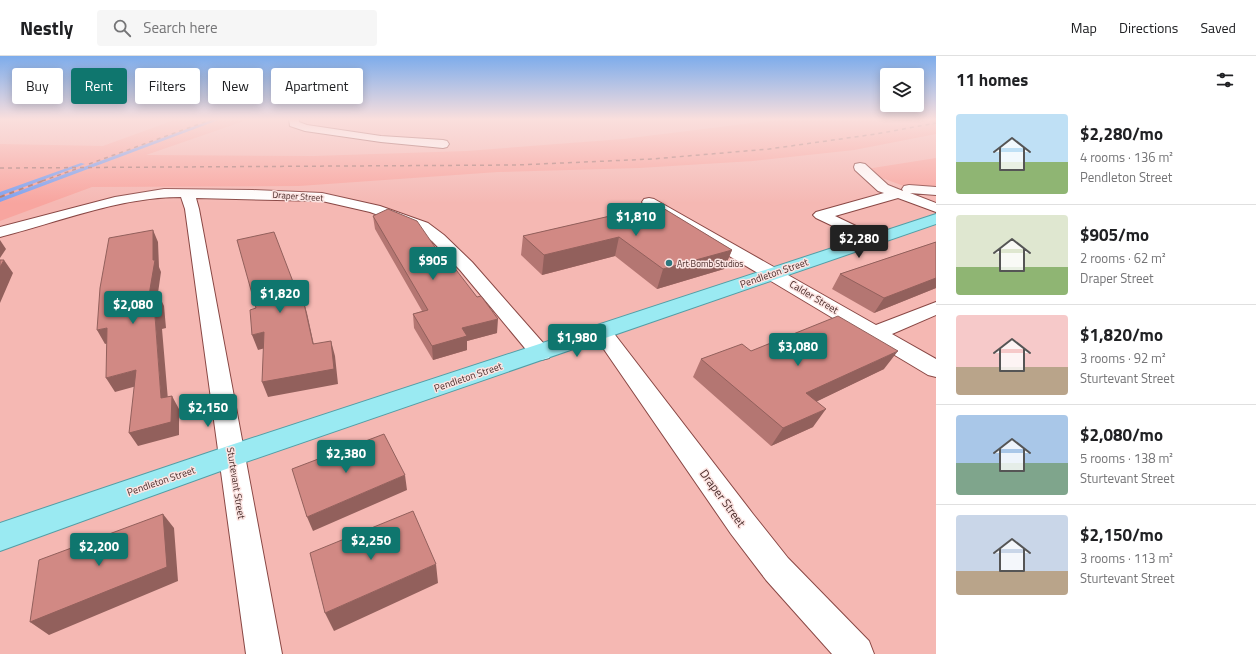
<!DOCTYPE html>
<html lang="en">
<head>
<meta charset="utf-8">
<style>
	body { margin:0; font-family:"Titillium Web",sans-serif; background:#f6f6f6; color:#202124; height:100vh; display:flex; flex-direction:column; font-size:15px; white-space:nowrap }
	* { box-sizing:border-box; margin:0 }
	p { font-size:13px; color:#757577 }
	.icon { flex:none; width:22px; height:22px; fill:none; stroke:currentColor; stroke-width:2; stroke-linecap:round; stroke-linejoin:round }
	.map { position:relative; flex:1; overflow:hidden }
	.side { display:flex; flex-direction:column; background:#fff; width:320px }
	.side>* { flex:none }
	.banner { position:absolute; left:12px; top:12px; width:380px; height:36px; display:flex; gap:8px }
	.controls { position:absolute; left:880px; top:12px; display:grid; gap:8px }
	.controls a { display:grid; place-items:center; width:44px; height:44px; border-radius:4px; background:#fff; box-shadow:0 2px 10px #0003; font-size:20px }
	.price { position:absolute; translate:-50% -34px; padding:0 9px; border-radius:4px; background:#0f766e; color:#fff; font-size:13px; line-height:26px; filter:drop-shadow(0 1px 2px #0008) }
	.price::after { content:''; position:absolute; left:50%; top:24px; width:12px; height:9px; margin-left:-6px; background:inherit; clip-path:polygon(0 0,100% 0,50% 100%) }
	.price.current { background:#222; color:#fff }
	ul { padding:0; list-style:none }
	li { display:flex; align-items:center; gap:12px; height:100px; padding:0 20px }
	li+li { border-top:1px solid #e0e0e0 }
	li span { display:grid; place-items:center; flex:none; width:112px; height:80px; border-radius:4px; color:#555 }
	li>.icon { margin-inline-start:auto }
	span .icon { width:48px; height:48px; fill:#fffc; stroke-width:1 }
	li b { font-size:17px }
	h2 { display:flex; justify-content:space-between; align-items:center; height:48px; padding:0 20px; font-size:17px }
	.chip { padding:0 14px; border-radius:4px; background:#fff; box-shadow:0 2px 10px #0003; font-size:14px; line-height:36px }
	.chip.current { background:#0f766e; color:#fff }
	header { display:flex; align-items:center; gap:24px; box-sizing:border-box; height:56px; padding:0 20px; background:#fff; border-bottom:1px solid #e0e0e0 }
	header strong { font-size:19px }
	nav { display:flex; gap:22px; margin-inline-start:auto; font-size:14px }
	.search { width:280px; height:36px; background:#f6f6f6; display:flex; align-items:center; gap:10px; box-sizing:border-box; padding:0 14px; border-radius:4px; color:#757577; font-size:15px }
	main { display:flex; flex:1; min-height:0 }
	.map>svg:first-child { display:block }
	.built { fill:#f8a59f }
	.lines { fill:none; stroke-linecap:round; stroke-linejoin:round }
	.stream { fill:#7ca1f0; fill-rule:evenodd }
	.minor-tunnel { stroke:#d39c98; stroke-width:12; stroke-dasharray:12 6; stroke-linecap:butt }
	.minor-casing { stroke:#894744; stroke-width:2 }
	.major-casing { stroke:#529ea6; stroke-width:2 }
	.minor { fill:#fff; fill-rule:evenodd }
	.major { fill:#9aeaf2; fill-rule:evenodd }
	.rail-far1 { stroke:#a87975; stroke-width:1.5; stroke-dasharray:4 4; stroke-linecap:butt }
	.rail { stroke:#a87975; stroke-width:2; stroke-dasharray:5 5; stroke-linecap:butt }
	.wall { fill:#b47672 }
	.shaded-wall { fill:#92605c }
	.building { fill:#d18984; stroke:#92605c }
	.poi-dot { fill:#2e777e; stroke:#fce4e2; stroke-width:1.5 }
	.labels { text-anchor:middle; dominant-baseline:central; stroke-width:3; stroke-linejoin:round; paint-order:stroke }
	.far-street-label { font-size:9px; fill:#4a2c2a; stroke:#fce4e2 }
	.far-poi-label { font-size:9px; fill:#4a2c2a; stroke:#fce4e2; text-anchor:start }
	.street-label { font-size:10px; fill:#4a2c2a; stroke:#fce4e2 }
	.near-street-label { font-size:12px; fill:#4a2c2a; stroke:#fce4e2 }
</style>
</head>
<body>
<header>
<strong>Nestly</strong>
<div class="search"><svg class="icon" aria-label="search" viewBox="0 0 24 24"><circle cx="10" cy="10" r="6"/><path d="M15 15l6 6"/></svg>Search here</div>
<nav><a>Map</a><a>Directions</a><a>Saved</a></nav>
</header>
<main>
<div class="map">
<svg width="936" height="598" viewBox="0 0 936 598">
	<rect width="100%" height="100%" fill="#f5b8b3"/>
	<path class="built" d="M177 63H250L146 99 314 100 467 95 623 83 784 63H936V78L854 94 753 105 639 112 498 116 299 130 92 131 0 165V88L103 90Z
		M936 102V135L915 134 860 114Z"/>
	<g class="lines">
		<path class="stream" d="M214 63H221L0 146V142Z
			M81 107 85 108 0 140V136Z"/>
		<path class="minor-tunnel" d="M933 63 936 64"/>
		<g class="minor-casing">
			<path id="minor" d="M289 63H299V66L307 69 381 80 443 84 447 85 449 88 447 91 443 92 381 86 305 75 290 70Z
				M860 107 865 108 888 129 903 135 902 133 904 130 909 129 936 131V139L910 137 936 147V156L898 142 835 160 879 181 881 184 879 187 873 189 816 162 813 159 816 156 884 137 878 135 855 114 854 111 855 108Z
				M164 133 253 134 322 137 380 150 428 167 444 179 472 206 552 297 549 302 541 304 533 302 460 214 432 185 416 173 370 156 322 145 196 142 199 153 282 598H246L185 153 181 141C119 141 59 166 0 181V171L115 141Z
				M649 142 654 143 876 269 936 246V259L892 278 936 303V321L928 319 644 149 642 146 644 143Z
				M602 269 609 271 753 458 788 502 869 585 874 598H832L766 524 731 478 592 276 595 271Z"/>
		</g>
		<g class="major-casing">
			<path id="major" d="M936 158V168L240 408 0 495V467L231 389Z"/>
		</g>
		<use href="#minor" class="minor"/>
		<use href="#major" class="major"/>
		<path class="rail-far1" d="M89 108 213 63
			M0 112 517 109 652 103 769 93 876 78 936 67
			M42 125 76 113"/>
		<path class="rail" d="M0 141 45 124"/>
	</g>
	<path class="wall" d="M658 149 732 194 724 213 657 233 615 200 542 219 521 199 523 180Z
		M373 160 446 207 477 241 497 277 467 285V294L433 304 414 272 413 258 422 255 375 173Z
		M936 186V232L874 257 832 233 840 218Z
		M751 295 884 313 817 345 813 371 771 390 693 321 701 303Z"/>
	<path class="shaded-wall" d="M153 174 158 186 159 211 161 216 158 237 164 250 166 272 162 273 169 356 161 342 155 260 149 239 153 204Z
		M619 181 615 200 542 219 544 199Z
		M0 184 6 193 0 202Z
		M732 194 724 213 657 233 663 213Z
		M4 204 13 217 0 247V211Z
		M936 222V232L874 257 884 242Z
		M303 243 307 257 317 303 313 288Z
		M498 263 497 277 467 285V294L433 304 432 290 462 272Z
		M107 272 116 285 105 288 97 274Z
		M264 276 269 291 258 294 252 279Z
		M331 285 335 300 338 328 268 341 262 326Z
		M898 295 884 313 795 356 806 337Z
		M136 314 144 328 115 336 106 322Z
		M172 340 179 353V379L138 390 129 377Z
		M826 353 813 371 771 390 783 372Z
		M405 419 407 434 313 475 307 461Z
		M163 458 174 472 178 525 49 579 30 566Z
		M436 508 438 527 334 575 325 557Z"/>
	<path class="building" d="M658 149 732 194 663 213 619 181 544 199 523 180Z
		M388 153 417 165 446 207 450 206 477 241 481 240 498 263 462 272 467 280 432 290 413 258 428 254 373 160Z
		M153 174V204H155L149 239 158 237 159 259 155 260 161 342 172 340 171 366 129 377 136 314 106 322 107 272 97 274 100 232 109 182Z
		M274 176 300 244 303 243 313 288 331 285 334 313 262 326 264 276 252 279 250 254 256 252 237 184Z
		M936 186V222L884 242 840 218Z
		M0 204H4L0 211Z
		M838 260 898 295 806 337 826 353 783 372 701 303 742 288 751 295Z
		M384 378 405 419 307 461 292 413Z
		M413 455 436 508 325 557 310 497Z
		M163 458 167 511 30 566 39 504Z"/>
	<linearGradient id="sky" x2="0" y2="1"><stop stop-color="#7daceb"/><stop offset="0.43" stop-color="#fadfdd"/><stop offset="1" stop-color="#fadfdd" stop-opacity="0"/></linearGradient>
	<rect width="936" height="147" fill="url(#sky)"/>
	<circle class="poi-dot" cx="669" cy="207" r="4"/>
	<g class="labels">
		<g class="far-street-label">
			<text transform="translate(298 140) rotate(4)">Draper Street</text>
		</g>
		<g class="far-poi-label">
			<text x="677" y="207">Art Bomb Studios</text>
		</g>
		<g class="street-label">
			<text transform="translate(774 217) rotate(-19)">Pendleton Street</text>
			<text transform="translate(814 241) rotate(31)">Calder Street</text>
			<text transform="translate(468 321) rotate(-19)">Pendleton Street</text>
			<text transform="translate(161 425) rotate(-19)">Pendleton Street</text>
			<text transform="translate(236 427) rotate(81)">Sturtevant Street</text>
		</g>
		<g class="near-street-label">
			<text transform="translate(723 442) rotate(54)">Draper Street</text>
		</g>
	</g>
</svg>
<div class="controls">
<a><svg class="icon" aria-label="layers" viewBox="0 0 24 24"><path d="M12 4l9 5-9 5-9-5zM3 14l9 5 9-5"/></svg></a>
</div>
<b class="price" style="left:636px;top:181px">$1,810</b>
<b class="price current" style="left:859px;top:203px">$2,280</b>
<b class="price" style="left:433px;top:225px">$905</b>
<b class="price" style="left:280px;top:258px">$1,820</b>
<b class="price" style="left:133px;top:269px">$2,080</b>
<b class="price" style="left:577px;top:302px">$1,980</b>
<b class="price" style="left:798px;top:311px">$3,080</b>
<b class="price" style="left:208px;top:372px">$2,150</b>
<b class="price" style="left:346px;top:418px">$2,380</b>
<b class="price" style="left:371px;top:505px">$2,250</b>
<b class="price" style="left:99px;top:511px">$2,200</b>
<div class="banner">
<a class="chip">Buy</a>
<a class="chip current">Rent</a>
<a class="chip">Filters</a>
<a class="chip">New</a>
<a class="chip">Apartment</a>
</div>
</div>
<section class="side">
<h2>11 homes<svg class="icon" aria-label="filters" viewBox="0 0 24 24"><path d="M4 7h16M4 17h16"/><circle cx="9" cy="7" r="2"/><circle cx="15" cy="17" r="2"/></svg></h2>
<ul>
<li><span style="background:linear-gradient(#bfe0f5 60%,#8fb573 0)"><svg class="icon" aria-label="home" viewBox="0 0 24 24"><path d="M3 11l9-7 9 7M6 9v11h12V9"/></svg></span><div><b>$2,280/mo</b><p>4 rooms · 136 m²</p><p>Pendleton Street</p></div></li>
<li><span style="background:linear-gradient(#dfe7d0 65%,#8fb573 0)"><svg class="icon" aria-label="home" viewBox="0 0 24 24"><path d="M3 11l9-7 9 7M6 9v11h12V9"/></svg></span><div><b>$905/mo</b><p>2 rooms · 62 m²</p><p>Draper Street</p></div></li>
<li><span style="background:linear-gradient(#f6c9c9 65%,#b9a48a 0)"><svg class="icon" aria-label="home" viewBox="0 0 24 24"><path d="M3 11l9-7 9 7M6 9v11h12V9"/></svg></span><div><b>$1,820/mo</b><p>3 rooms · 92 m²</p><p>Sturtevant Street</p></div></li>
<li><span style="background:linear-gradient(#a9c7e8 60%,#7fa58c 0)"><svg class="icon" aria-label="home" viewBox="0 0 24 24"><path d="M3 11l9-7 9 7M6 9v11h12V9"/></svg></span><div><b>$2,080/mo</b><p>5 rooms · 138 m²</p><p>Sturtevant Street</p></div></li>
<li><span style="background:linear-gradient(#c9d6e8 70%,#b9a48a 0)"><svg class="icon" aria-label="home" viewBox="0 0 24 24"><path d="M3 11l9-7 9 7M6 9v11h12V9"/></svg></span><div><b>$2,150/mo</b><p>3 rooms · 113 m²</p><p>Sturtevant Street</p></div></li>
</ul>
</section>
</main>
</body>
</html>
